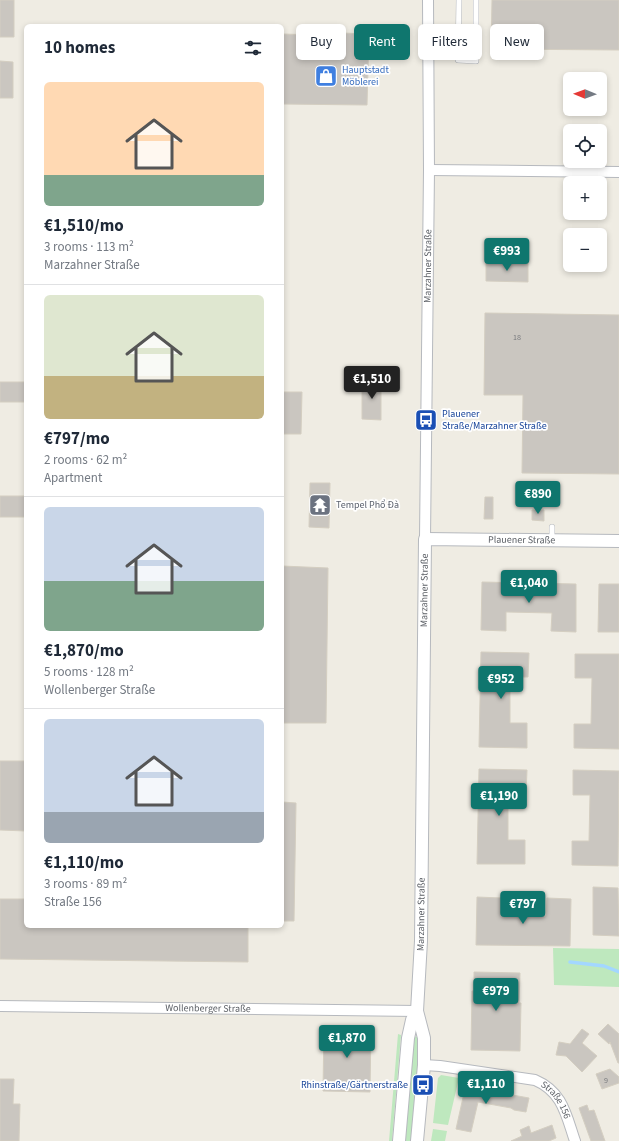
<!DOCTYPE html>
<html lang="en">
<head>
<meta charset="utf-8">
<style>
	body { margin:0; font-family:"Source Sans 3",sans-serif; background:#f6f6f7; color:#1f2937; height:100vh; display:flex; flex-direction:column; font-size:15px; white-space:nowrap }
	* { box-sizing:border-box; margin:0 }
	p { font-size:13px; color:#747a83 }
	.icon { flex:none; width:22px; height:22px; fill:none; stroke:currentColor; stroke-width:2; stroke-linecap:round; stroke-linejoin:round }
	.map { position:relative; flex:1; overflow:hidden }
	.side { position:absolute; left:24px; top:24px; width:260px; height:904px; display:flex; flex-direction:column; background:#fff; border-radius:6px; box-shadow:0 2px 6px #0003 }
	.side>* { flex:none }
	.top-card { position:absolute; left:296px; top:24px; width:263px; height:36px; display:flex; gap:8px }
	.needle { width:26px; rotate:271deg }
	.fabs { position:absolute; left:563px; top:72px; display:grid; gap:8px }
	.fabs a { display:grid; place-items:center; width:44px; height:44px; border-radius:6px; background:#fff; box-shadow:0 2px 6px #0003; font-size:20px }
	.price { position:absolute; translate:-50% -34px; padding:0 9px; border-radius:4px; background:#0f766e; color:#fff; font-size:13px; line-height:26px; filter:drop-shadow(0 1px 2px #0008) }
	.price::after { content:''; position:absolute; left:50%; top:24px; width:12px; height:9px; margin-left:-6px; background:inherit; clip-path:polygon(0 0,100% 0,50% 100%) }
	.price.on { background:#222; color:#fff }
	ul { padding:0; list-style:none }
	li { display:grid; align-content:center; gap:8px; height:212px; padding:0 20px }
	li+li { border-top:1px solid #e0e1e3 }
	li span { display:grid; place-items:center; height:124px; border-radius:6px; color:#555 }
	li>.icon { margin-inline-start:auto }
	span .icon { width:72px; height:72px; fill:#fffc; stroke-width:1 }
	li b { font-size:17px }
	h2 { display:flex; justify-content:space-between; align-items:center; height:48px; padding:0 20px; font-size:17px }
	.pill { padding:0 14px; border-radius:6px; background:#fff; box-shadow:0 2px 6px #0003; font-size:14px; line-height:36px }
	.pill.on { background:#0f766e; color:#fff }
	.map>svg:first-child { display:block }
	.green { fill:#bee8be }
	.lines { fill:none; stroke-linecap:round; stroke-linejoin:round }
	.stream { stroke:#a3d7ff; stroke-width:3.5 }
	.building { fill:#cac6c0; stroke:#d4cec1 }
	.service-casing { stroke:#b6b9be; stroke-width:6 }
	.minor-casing { stroke:#b6b9be; stroke-width:12 }
	.tertiary-casing { stroke:#b6b9be; stroke-width:14 }
	.service { stroke:#fff; stroke-width:5 }
	.minor { stroke:#fff; stroke-width:10 }
	.tertiary { stroke:#fff; stroke-width:12 }
	.labels { text-anchor:middle; dominant-baseline:central; stroke-width:3.5; stroke-linejoin:round; paint-order:stroke }
	.number-label { font-size:8px; fill:#77797c }
	.shop-label { font-size:10px; fill:#366cbe; stroke:#fff; text-anchor:start }
	.street-label { font-size:10px; fill:#5b5f65; stroke:#fff }
	.transit-label { font-size:10px; fill:#164399; stroke:#fff; text-anchor:start }
	.worship-label { font-size:10px; fill:#5b616d; stroke:#fff; text-anchor:start }
</style>
</head>
<body>
<div class="map">
<svg width="619" height="1141" viewBox="0 0 619 1141">
	<rect width="100%" height="100%" fill="#efece3"/>
	<path class="green" d="M553 948 619 949V987L554 985Z
		M398 1034 401 1035 392 1141H389Z
		M412 1036 418 1037 417 1075 411 1141H403Z
		M441 1075 459 1078 448 1125 433 1123 438 1078Z
		M433 1129 447 1131 445 1141H431Z"/>
	<g class="lines">
		<path class="stream" d="M570 962 604 966 619 972"/>
	</g>
	<path class="building" d="M0 0H14V37H0Z
		M492 0H619V50L491 49Z
		M341 33 369 34 367 105 282 104V34L317 35 316 53 340 54Z
		M0 61 13 62V98H0Z
		M486 262 528 263V282L486 281Z
		M485 313 619 315V474L522 473 523 395H484Z
		M362 381H381V420L362 419Z
		M0 382H26V402H0Z
		M282 392H302L301 434H282Z
		M310 483H330L329 528 309 527Z
		M0 496H26V517H0Z
		M485 497H493V519H484Z
		M532 510H544V521L532 520Z
		M282 566 328 568 326 723H282Z
		M482 582 576 584V632L551 631 552 613 506 612V631L481 630Z
		M599 584H619V632H598Z
		M481 652 529 653 528 677H510V723H527V748L479 747Z
		M575 654H619V749L574 748V724H591L592 678H575Z
		M0 761H26V831L0 830Z
		M479 769 527 770 526 794H508V840H525V864H477Z
		M573 770 619 771 618 866 572 865V841H589L590 795H573Z
		M282 802 296 803 294 921H282Z
		M593 887 618 888 619 936 593 935Z
		M477 897 501 898V916H546L547 898 571 899 570 946 476 945Z
		M0 899H26V926H248V962L0 959Z
		M474 972 520 973 519 1003H521L520 1051 471 1050 472 991H474Z
		M608 1024 619 1034V1063H618L610 1042 609 1044 598 1034Z
		M324 1026 371 1027 370 1092 323 1091Z
		M582 1029 589 1034 582 1043 597 1056 582 1072 566 1056 556 1055 559 1042 570 1044Z
		M610 1069 619 1077V1083L602 1089 596 1074Z
		M0 1079H14L13 1104H20L19 1141H0Z
		M474 1088 529 1098 526 1112 514 1110 511 1108 478 1102 471 1132 456 1129 464 1093Z
		M587 1105 589 1111 594 1110 605 1141H591L579 1108Z
		M552 1125 556 1138 549 1141H511L522 1136 520 1130 529 1126 531 1133Z"/>
	<g class="lines">
		<g class="service-casing">
			<path id="service" d="M459 0 458 60 476 61V0
				M552 540V527"/>
		</g>
		<g class="minor-casing">
			<g id="minor">
				<path d="M429 170 619 172"/>
				<path id="s1" d="M425 539 429 170 428 0"/>
				<path id="s2" d="M0 1006 417 1011"/>
				<path id="s3" d="M424 1065 440 1066 535 1080C563 1092 566 1115 575 1141"/>
			</g>
		</g>
		<g class="tertiary-casing">
			<g id="tertiary">
				<path d="M399 1141 408 1038 412 1020 417 1011"/>
				<path id="s4" d="M417 1141 424 1065V1038L417 1011 421 941 425 539 619 541"/>
			</g>
		</g>
		<use href="#service" class="service"/>
		<use href="#minor" class="minor"/>
		<use href="#tertiary" class="tertiary"/>
	</g>
	<defs>
		<g id="shop-square" transform="scale(1.15)"><rect x="-9" y="-9" width="18" height="18" rx="4" fill="#3f7fe0" stroke="#fff"/><path d="M-5-2.5h2.3a2.7 3.5 0 0 1 5.4 0H5L5.5 6h-11ZM-1.5-2.5h3a1.5 2.3 0 0 0-3 0Z" fill="#fff"/></g>
		<g id="bus-square" transform="scale(1.15)"><rect x="-9" y="-9" width="18" height="18" rx="4" fill="#1a4fb4" stroke="#fff"/><path d="M-5-6H5V4H4V6H2V4H-2V6H-4V4H-5ZM-3.5-4V0h7V-4ZM-3.5 1.2v1.5H-2V1.2ZM2 1.2v1.5H3.5V1.2Z" fill="#fff"/></g>
		<g id="temple-square" transform="scale(1.15)"><rect x="-9" y="-9" width="18" height="18" rx="4" fill="#6b7280" stroke="#fff"/><path d="M0-6L5-2H3V0L6.5 2.5H4V6H1.5V3h-3V6H-4V2.5H-6.5L-3 0V-2H-5Z" fill="#fff"/></g>
	</defs>
	<g fill-rule="evenodd">
		<use href="#shop-square" x="326" y="76"/>
		<use href="#bus-square" x="426" y="420"/>
		<use href="#temple-square" x="320" y="505"/>
		<use href="#bus-square" x="423" y="1085"/>
	</g>
	<g class="labels">
		<g class="number-label">
			<text x="517" y="337">18</text>
			<text x="606" y="1080">9</text>
		</g>
		<g class="shop-label">
			<text x="342" y="70">Hauptstadt<tspan x="342" dy="12">Möblerei</tspan></text>
		</g>
		<g class="street-label">
			<text stroke="none"><textPath href="#s1" startOffset="273">Marzahner Straße</textPath></text>
			<text stroke="none"><textPath href="#s4" startOffset="700">Plauener Straße</textPath></text>
			<text stroke="none"><textPath href="#s4" startOffset="552">Marzahner Straße</textPath></text>
			<text stroke="none"><textPath href="#s4" startOffset="228">Marzahner Straße</textPath></text>
			<text stroke="none"><textPath href="#s2" startOffset="208">Wollenberger Straße</textPath></text>
			<text stroke="none"><textPath href="#s3" startOffset="142">Straße 156</textPath></text>
		</g>
		<g class="transit-label">
			<text x="442" y="414">Plauener<tspan x="442" dy="12">Straße/Marzahner Straße</tspan></text>
			<text x="408" y="1085" text-anchor="end">Rhinstraße/Gärtnerstraße</text>
		</g>
		<g class="worship-label">
			<text x="336" y="505">Tempel Phổ Đà</text>
		</g>
	</g>
</svg>
<div class="fabs">
<a><svg class="needle" viewBox="-14 -14 28 28"><path d="M0-13l5 13h-10z" fill="#e53935"/><path d="M0 13l5-13h-10z" fill="#747a83"/></svg></a>
<a><svg class="icon" aria-label="locate" viewBox="0 0 24 24"><circle cx="12" cy="12" r="6"/><path d="M12 2v4M12 18v4M2 12h4M18 12h4"/></svg></a>
<a>+</a>
<a>−</a>
</div>
<b class="price" style="left:507px;top:272px">€993</b>
<b class="price on" style="left:372px;top:400px">€1,510</b>
<b class="price" style="left:538px;top:515px">€890</b>
<b class="price" style="left:529px;top:604px">€1,040</b>
<b class="price" style="left:501px;top:700px">€952</b>
<b class="price" style="left:499px;top:817px">€1,190</b>
<b class="price" style="left:523px;top:925px">€797</b>
<b class="price" style="left:496px;top:1012px">€979</b>
<b class="price" style="left:347px;top:1059px">€1,870</b>
<b class="price" style="left:486px;top:1105px">€1,110</b>
<div class="top-card">
<a class="pill">Buy</a>
<a class="pill on">Rent</a>
<a class="pill">Filters</a>
<a class="pill">New</a>
</div>
<section class="side">
<h2>10 homes<svg class="icon" aria-label="filters" viewBox="0 0 24 24"><path d="M4 7h16M4 17h16"/><circle cx="9" cy="7" r="2"/><circle cx="15" cy="17" r="2"/></svg></h2>
<ul>
<li><span style="background:linear-gradient(#ffd9b3 75%,#7fa58c 0)"><svg class="icon" aria-label="home" viewBox="0 0 24 24"><path d="M3 11l9-7 9 7M6 9v11h12V9"/></svg></span><div><b>€1,510/mo</b><p>3 rooms · 113 m²</p><p>Marzahner Straße</p></div></li>
<li><span style="background:linear-gradient(#dfe7d0 65%,#c2b280 0)"><svg class="icon" aria-label="home" viewBox="0 0 24 24"><path d="M3 11l9-7 9 7M6 9v11h12V9"/></svg></span><div><b>€797/mo</b><p>2 rooms · 62 m²</p><p>Apartment</p></div></li>
<li><span style="background:linear-gradient(#c9d6e8 60%,#7fa58c 0)"><svg class="icon" aria-label="home" viewBox="0 0 24 24"><path d="M3 11l9-7 9 7M6 9v11h12V9"/></svg></span><div><b>€1,870/mo</b><p>5 rooms · 128 m²</p><p>Wollenberger Straße</p></div></li>
<li><span style="background:linear-gradient(#c9d6e8 75%,#9aa5b1 0)"><svg class="icon" aria-label="home" viewBox="0 0 24 24"><path d="M3 11l9-7 9 7M6 9v11h12V9"/></svg></span><div><b>€1,110/mo</b><p>3 rooms · 89 m²</p><p>Straße 156</p></div></li>
</ul>
</section>
</div>
</body>
</html>
